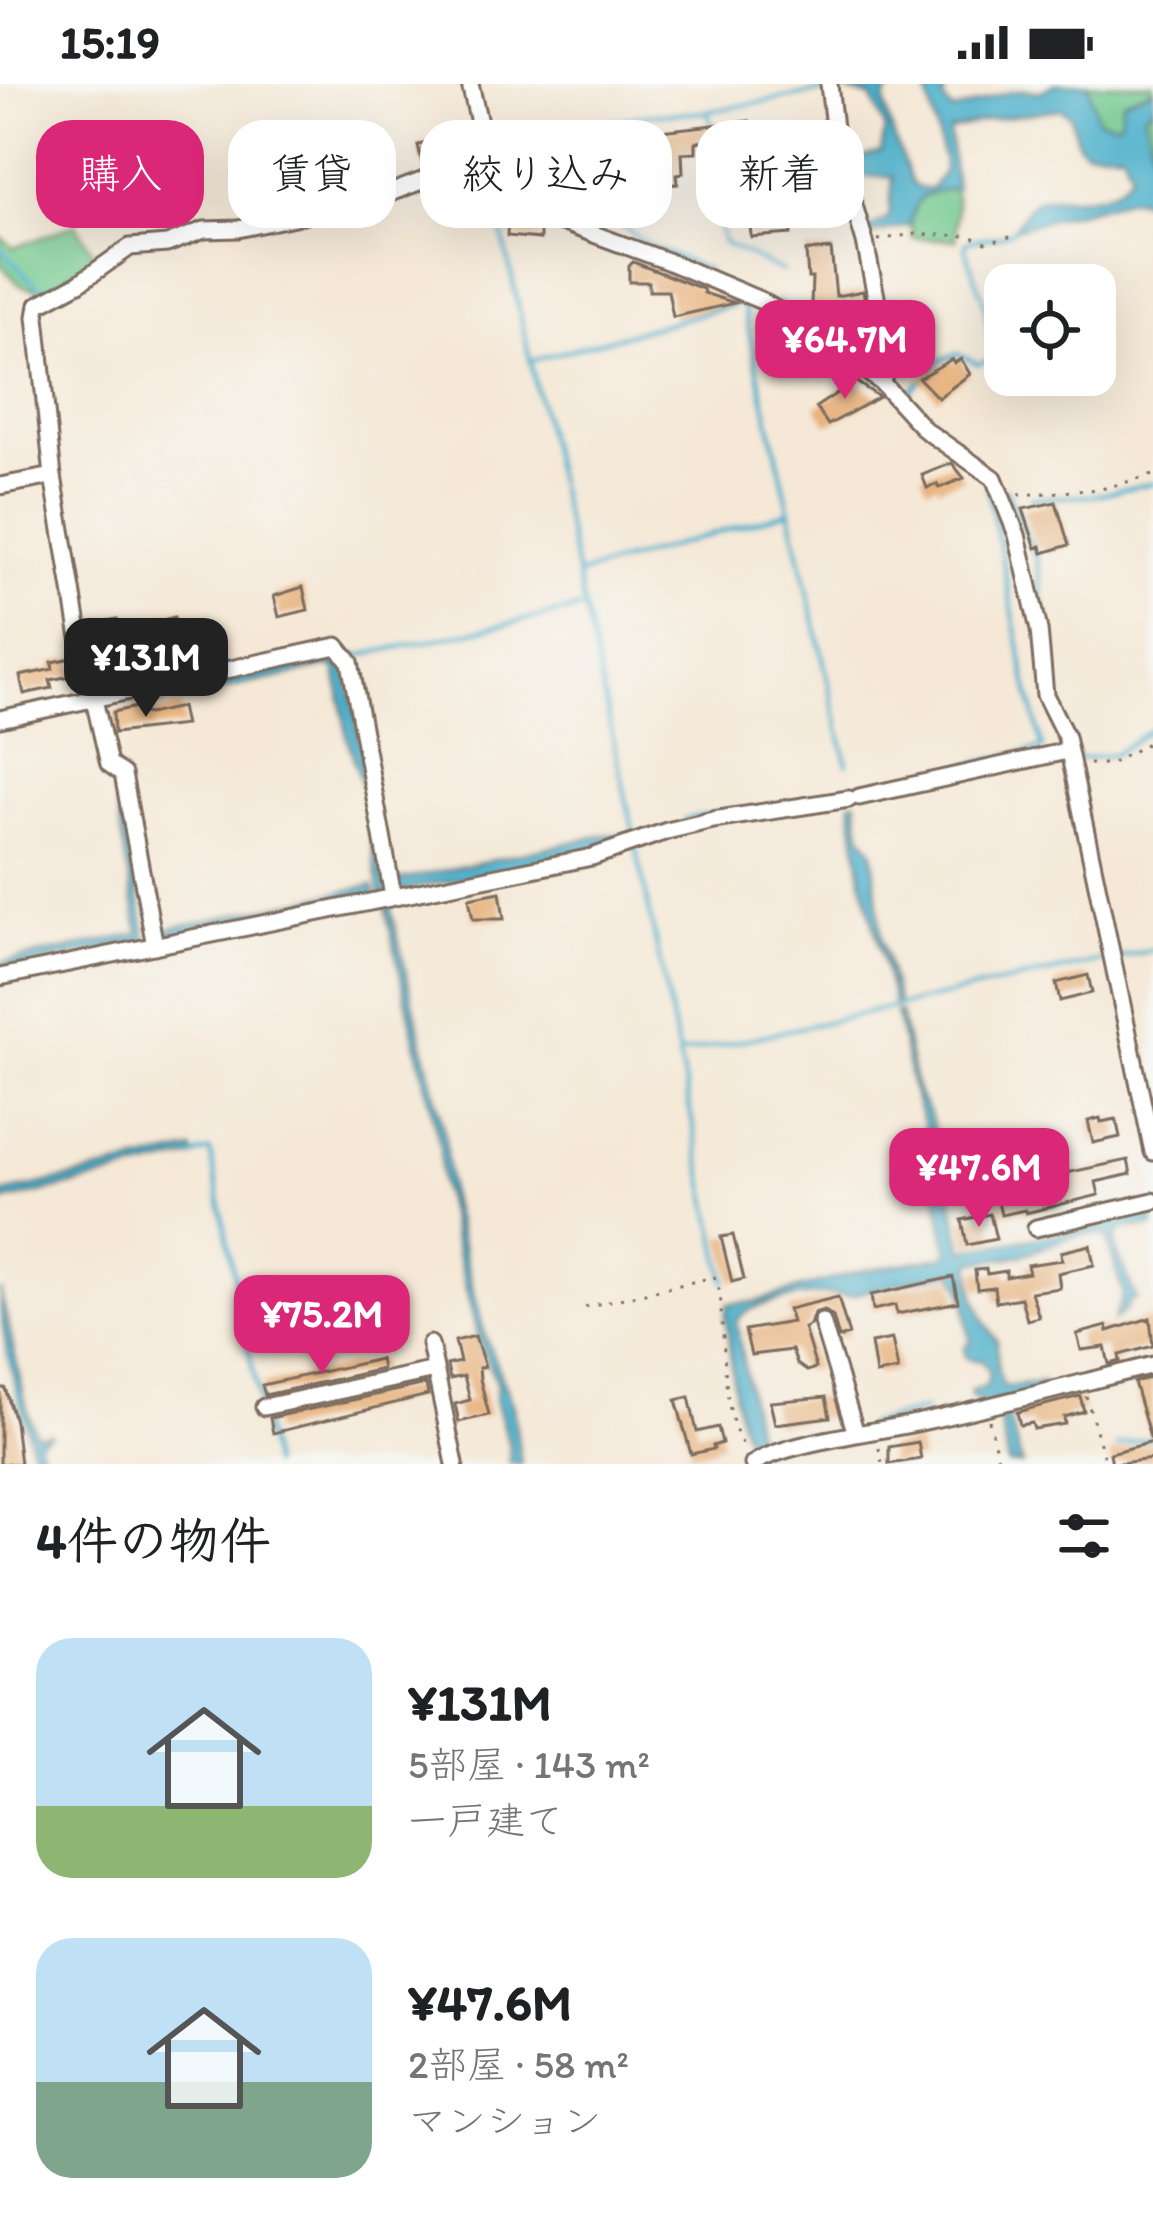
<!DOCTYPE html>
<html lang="ja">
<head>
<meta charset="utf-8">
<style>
	body { margin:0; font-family:Itim,"Klee One",sans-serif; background:#f2f2f2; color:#202124; height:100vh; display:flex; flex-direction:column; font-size:45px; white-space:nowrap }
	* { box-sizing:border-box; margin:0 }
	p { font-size:39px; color:#757577 }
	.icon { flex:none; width:66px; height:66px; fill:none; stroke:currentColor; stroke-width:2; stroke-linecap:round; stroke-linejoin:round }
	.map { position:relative; height:1380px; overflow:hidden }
	.panel { display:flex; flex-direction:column; background:#fff; flex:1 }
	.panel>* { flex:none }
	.hud { position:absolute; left:36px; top:36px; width:1083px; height:108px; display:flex; gap:24px }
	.fabs { position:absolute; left:984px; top:180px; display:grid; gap:24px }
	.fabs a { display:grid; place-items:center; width:132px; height:132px; border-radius:24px; background:#fff; box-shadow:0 12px 48px #0002; font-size:60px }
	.price { position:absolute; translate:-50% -102px; padding:0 27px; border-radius:24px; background:#db2777; color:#fff; font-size:39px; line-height:78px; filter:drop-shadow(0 3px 6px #0008) }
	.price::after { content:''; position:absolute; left:50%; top:72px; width:36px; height:27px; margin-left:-18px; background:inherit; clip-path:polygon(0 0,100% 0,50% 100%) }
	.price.active { background:#222; color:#fff }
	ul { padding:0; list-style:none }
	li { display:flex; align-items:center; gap:36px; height:300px; padding:0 36px }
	li span { display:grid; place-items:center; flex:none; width:336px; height:240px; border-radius:36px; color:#555 }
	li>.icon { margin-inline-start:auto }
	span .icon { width:144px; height:144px; fill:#fffc; stroke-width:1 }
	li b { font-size:51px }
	h2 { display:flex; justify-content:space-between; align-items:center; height:144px; padding:0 36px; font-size:51px }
	.chip { padding:0 42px; border-radius:36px; background:#fff; box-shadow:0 12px 48px #0002; font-size:42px; line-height:108px }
	.chip.active { background:#db2777; color:#fff }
	.status { display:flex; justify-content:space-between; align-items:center; height:84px; padding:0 60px; background:#fff; direction:ltr }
	.status svg { height:33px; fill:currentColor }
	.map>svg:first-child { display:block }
	.green { fill:#73c98e; stroke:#577a56; stroke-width:3 }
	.water { fill:#4aafca; stroke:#426c74; stroke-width:3 }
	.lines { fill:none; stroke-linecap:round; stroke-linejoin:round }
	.stream { stroke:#4aafca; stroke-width:4.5 }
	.building { fill:#e8b47f }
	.street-casing { stroke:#7c6c5e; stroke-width:21 }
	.path { stroke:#7c6c5e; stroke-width:3; stroke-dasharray:3 9; stroke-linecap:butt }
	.street { stroke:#fff; stroke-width:15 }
</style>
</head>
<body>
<div class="status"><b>15:19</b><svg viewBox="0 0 49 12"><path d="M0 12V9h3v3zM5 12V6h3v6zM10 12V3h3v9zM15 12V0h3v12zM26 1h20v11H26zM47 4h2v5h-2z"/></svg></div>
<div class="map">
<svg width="1153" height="1380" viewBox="0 0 1153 1380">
	<rect width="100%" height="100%" fill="#f6f6f2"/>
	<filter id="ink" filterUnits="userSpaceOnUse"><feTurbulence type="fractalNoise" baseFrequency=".00833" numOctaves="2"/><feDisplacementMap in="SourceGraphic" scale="24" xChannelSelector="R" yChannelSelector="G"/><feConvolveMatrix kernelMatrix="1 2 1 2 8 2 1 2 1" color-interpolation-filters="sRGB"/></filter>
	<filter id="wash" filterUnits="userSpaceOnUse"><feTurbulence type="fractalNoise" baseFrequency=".004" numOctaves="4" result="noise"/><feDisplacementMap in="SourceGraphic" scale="48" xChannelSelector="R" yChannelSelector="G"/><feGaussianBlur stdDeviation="2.7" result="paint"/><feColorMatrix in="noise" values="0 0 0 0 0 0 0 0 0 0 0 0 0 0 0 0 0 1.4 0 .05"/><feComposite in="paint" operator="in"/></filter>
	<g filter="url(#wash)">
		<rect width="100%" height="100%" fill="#f5e8d6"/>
		<path class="green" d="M1075 0H1153V103L1135 53 1092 48Z
			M951 101 956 114V156L913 154 906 113Z
			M76 140 96 173 45 208 20 201 0 180V152L14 164Z"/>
		<path class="water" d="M877 0H908C898 3 888 4 885 15 882 27 906 82 911 98L917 103 931 105 944 87V77L925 0H947L943 15 953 27C982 21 1009 0 1039 8L1055 0H1088L1098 35 1115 39 1120 36 1123 17 1153 5V24L1144 30 1153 69V117L1130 114 1014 145C1019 138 1024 127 1031 120 1050 102 1103 130 1131 89L1122 67 1085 66 1078 60 1070 31 1060 25 987 36 949 47 956 104C925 110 916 108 910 141L873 150 868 145 889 134 893 92 857 93 850 87V77L881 68 885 44 871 13 837 5Z
			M331 570 340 574 348 592 387 809 380 811 363 705 347 653 336 585 331 582 178 615 155 618 152 608Z
			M119 693 147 857 0 887V879L139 850 112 695Z
			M857 717 861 749 873 767 881 854 898 919 894 921 862 796 851 718Z
			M604 751H622L624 756 589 769 398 807 396 797Z
			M373 801 375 811 170 853 158 852 157 847Z
			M390 821 445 1052 450 1114 485 1252 513 1323 521 1380 509 1379 510 1364 495 1316 497 1301 479 1257 454 1157 441 1097 440 1063 385 823Z
			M896 928H900L917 1008 928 1027 945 1080 963 1166 1062 1149 1153 1125V1143L1126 1144 1116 1150V1166L1136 1214 1128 1218 1127 1225 1114 1236 1123 1210 1106 1151C1076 1145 1048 1164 1021 1171 1005 1175 988 1176 972 1178 969 1201 981 1239 997 1256L998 1288 1004 1303 1043 1299 1044 1303 1006 1325 1022 1380H1008L997 1318H978L971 1313V1307L987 1302 989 1286 981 1277 966 1274 964 1264 971 1258C962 1232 972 1216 953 1188 918 1194 885 1202 852 1211 843 1213 833 1210 824 1210 799 1212 751 1218 736 1237L757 1355 764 1359V1363L753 1366C730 1336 733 1270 725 1232L728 1220 754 1218 860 1187 942 1173 948 1168 938 1120V1082L913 1008Z
			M192 1066 194 1073 0 1118V1110Z
			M0 1205 28 1330 36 1350 51 1349 38 1357 45 1380H35C24 1322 0 1264 0 1205Z"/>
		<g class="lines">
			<path class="stream" d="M708 27 718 70 717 133 724 159 782 188
				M489 53 528 45 620 37C641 27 679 31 705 28 749 21 793 12 837 5
				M493 78 509 72 521 75 528 92 551 114 615 137 648 161 706 186
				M493 107 634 750
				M160 153 211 135 235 138 284 123 304 124 335 110 362 111
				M0 164 40 206 68 196 96 178
				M742 217 847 680
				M777 218 803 234
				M857 270 881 289
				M530 277 733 221
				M889 297 922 332
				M911 307 942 275 958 270 979 280 994 274 983 214 965 165 966 158C983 152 999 156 1014 145
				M1006 406 1037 475 1048 567
				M1031 414 1092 412 1153 399
				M577 491 790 427
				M353 573 582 524
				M1050 596 1058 620
				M127 618 157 612
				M1076 670 1078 675 1113 671 1153 644
				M963 682 1043 664C1019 578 1008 491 987 404
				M685 735 738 725
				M636 762 725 1197
				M680 970 1153 866
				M193 1072 210 1067 271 1380
				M9 1266 26 1336
				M866 1341 925 1326
				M764 1361 808 1352
				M1117 1362 1153 1353"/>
		</g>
		<g id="blocks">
			<path class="building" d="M749 37 751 48 744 49 745 57 722 61 720 54 696 58V68L682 69 683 89 677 90 678 100 640 102V98H634L633 72 653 71 651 48Z
				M547 50 554 69 591 67 589 111 574 110 576 92 554 93 550 89 549 75H525L523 65 499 70 495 54Z
				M454 52 455 55 470 52 476 77 462 80 460 71 422 80 418 61Z
				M805 89 821 94 824 109 788 118 791 150 751 153 750 139 771 137 770 126 778 125 772 97Z
				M484 103 491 123 461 129 459 121 453 122 450 108Z
				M508 131 540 143V155L507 152Z
				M831 165 836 212 863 207 873 256 863 258 858 252 854 233 843 235 841 222 811 223 812 194H808L806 167Z
				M633 178 703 205 704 209 735 219 673 233 668 207H649V198H629V182Z
				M952 275 954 279 961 275 970 290 938 314 919 294Z
				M855 297 879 313 828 341 816 323Z
				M952 379 964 394 939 404 937 400 927 404 922 391Z
				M1056 418 1069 461 1043 469 1041 462 1036 464 1023 425Z
				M303 503 308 526 279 533 274 512Z
				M174 533 179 556 138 565 136 574 123 577 118 574 116 566 108 568 102 538 117 535 120 547Z
				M72 574 76 591 50 596 52 604 24 610 20 592 53 585 52 578Z
				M141 622 143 629 149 630 181 623 185 641 114 649 113 628Z
				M500 808 504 835H473L469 814Z
				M1088 891 1092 909 1060 917 1056 899Z
				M1100 1034 1101 1038 1116 1035 1120 1053 1093 1059 1088 1037Z
				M1128 1076 1131 1090 1096 1098 1099 1111 1026 1129 1025 1126 1001 1131 995 1104Z
				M990 1130 996 1155 967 1161 962 1136Z
				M733 1151 744 1195 732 1198 721 1153Z
				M1090 1161 1094 1181 1058 1189 1060 1204 1031 1208 1039 1233 1027 1236 1021 1214 996 1218 994 1203 977 1205 975 1186 986 1185 987 1190 1006 1187V1193L1029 1189 1027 1181 1062 1176 1061 1168Z
				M953 1193 958 1218 897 1230 895 1221 873 1226 871 1211Z
				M838 1213 849 1251 839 1254 833 1233 824 1226 814 1229 810 1241 804 1244 816 1284 807 1287 797 1280 792 1266 751 1271 745 1246 792 1238 788 1225Z
				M1150 1234 1153 1262 1119 1271 1120 1277 1109 1280 1105 1263 1081 1266 1077 1250 1107 1242 1108 1247Z
				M475 1252 485 1283 479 1284 480 1295 489 1331 459 1338 455 1320 470 1316 464 1292 450 1295 447 1281 460 1278 455 1257Z
				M892 1255 898 1286 876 1290 871 1259Z
				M380 1275 382 1285 265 1311 262 1301Z
				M1153 1293V1353L1150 1354 1134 1298Z
				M426 1300 428 1311 273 1349 270 1334Z
				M0 1304H5L15 1337 20 1380H0Z
				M1080 1312 1084 1327 1064 1333 1065 1340 1034 1345 1032 1339 1020 1341 1017 1328Z
				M689 1313 697 1348 718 1343 722 1359 713 1362 714 1365 691 1370 676 1316Z
				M826 1313 830 1333 775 1340 770 1318Z
				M918 1358 921 1375 889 1380V1363Z
				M1153 1358V1375L1112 1380 1110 1369Z"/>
		</g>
	</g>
	<g filter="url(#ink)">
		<use href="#blocks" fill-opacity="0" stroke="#7c6c5e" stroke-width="3"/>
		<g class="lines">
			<g class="street-casing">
				<path id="street" d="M470 0 491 90 507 118 667 177 762 217 831 260 882 299 925 346 994 394 1017 451 1039 546 1045 611 1066 653 1153 1068
					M829 0 836 61 865 158 888 272 882 299
					M0 402 53 392
					M0 635 337 562 350 578 393 812
					M859 713 1067 667
					M155 862 123 690 109 680 81 560 53 392 36 233 38 221 79 199 130 163 167 160 204 146 238 145 369 117 424 96 491 90
					M0 893 592 773 667 747 713 736 849 715
					M1036 1144 1153 1117
					M822 1238 856 1350
					M430 1260 455 1380
					M264 1323 435 1286
					M753 1380C784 1358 884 1347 925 1337 1001 1320 1077 1300 1153 1281"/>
			</g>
			<path class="path" d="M878 156 914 150 970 152 986 159 1018 151
				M1019 411 1101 405 1153 391
				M1089 680H1111L1153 656
				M585 1223 714 1193C723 1210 720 1222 722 1241 726 1279 723 1334 746 1366
				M1086 1312 1106 1380
				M989 1336 999 1380
				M879 1364 882 1380"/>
			<use href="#street" class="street"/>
		</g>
	</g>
</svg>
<div class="fabs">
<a><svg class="icon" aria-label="locate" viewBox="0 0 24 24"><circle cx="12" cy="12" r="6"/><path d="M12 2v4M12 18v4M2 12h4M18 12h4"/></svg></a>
</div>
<b class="price" style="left:845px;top:318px">¥64.7M</b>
<b class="price active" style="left:146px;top:636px">¥131M</b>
<b class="price" style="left:979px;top:1146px">¥47.6M</b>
<b class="price" style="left:322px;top:1293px">¥75.2M</b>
<div class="hud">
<a class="chip active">購入</a>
<a class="chip">賃貸</a>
<a class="chip">絞り込み</a>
<a class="chip">新着</a>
</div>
</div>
<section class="panel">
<h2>4件の物件<svg class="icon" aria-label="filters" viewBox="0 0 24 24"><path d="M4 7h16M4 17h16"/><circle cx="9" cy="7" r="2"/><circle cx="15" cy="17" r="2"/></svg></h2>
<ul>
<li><span style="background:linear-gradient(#bfe0f5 70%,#8fb573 0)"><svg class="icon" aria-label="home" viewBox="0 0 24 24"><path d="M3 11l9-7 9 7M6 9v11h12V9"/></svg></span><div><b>¥131M</b><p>5部屋 · 143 m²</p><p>一戸建て</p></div></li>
<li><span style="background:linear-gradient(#bfe0f5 60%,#7fa58c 0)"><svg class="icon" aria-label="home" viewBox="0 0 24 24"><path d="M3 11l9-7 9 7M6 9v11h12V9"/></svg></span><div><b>¥47.6M</b><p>2部屋 · 58 m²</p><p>マンション</p></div></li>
</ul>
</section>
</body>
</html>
